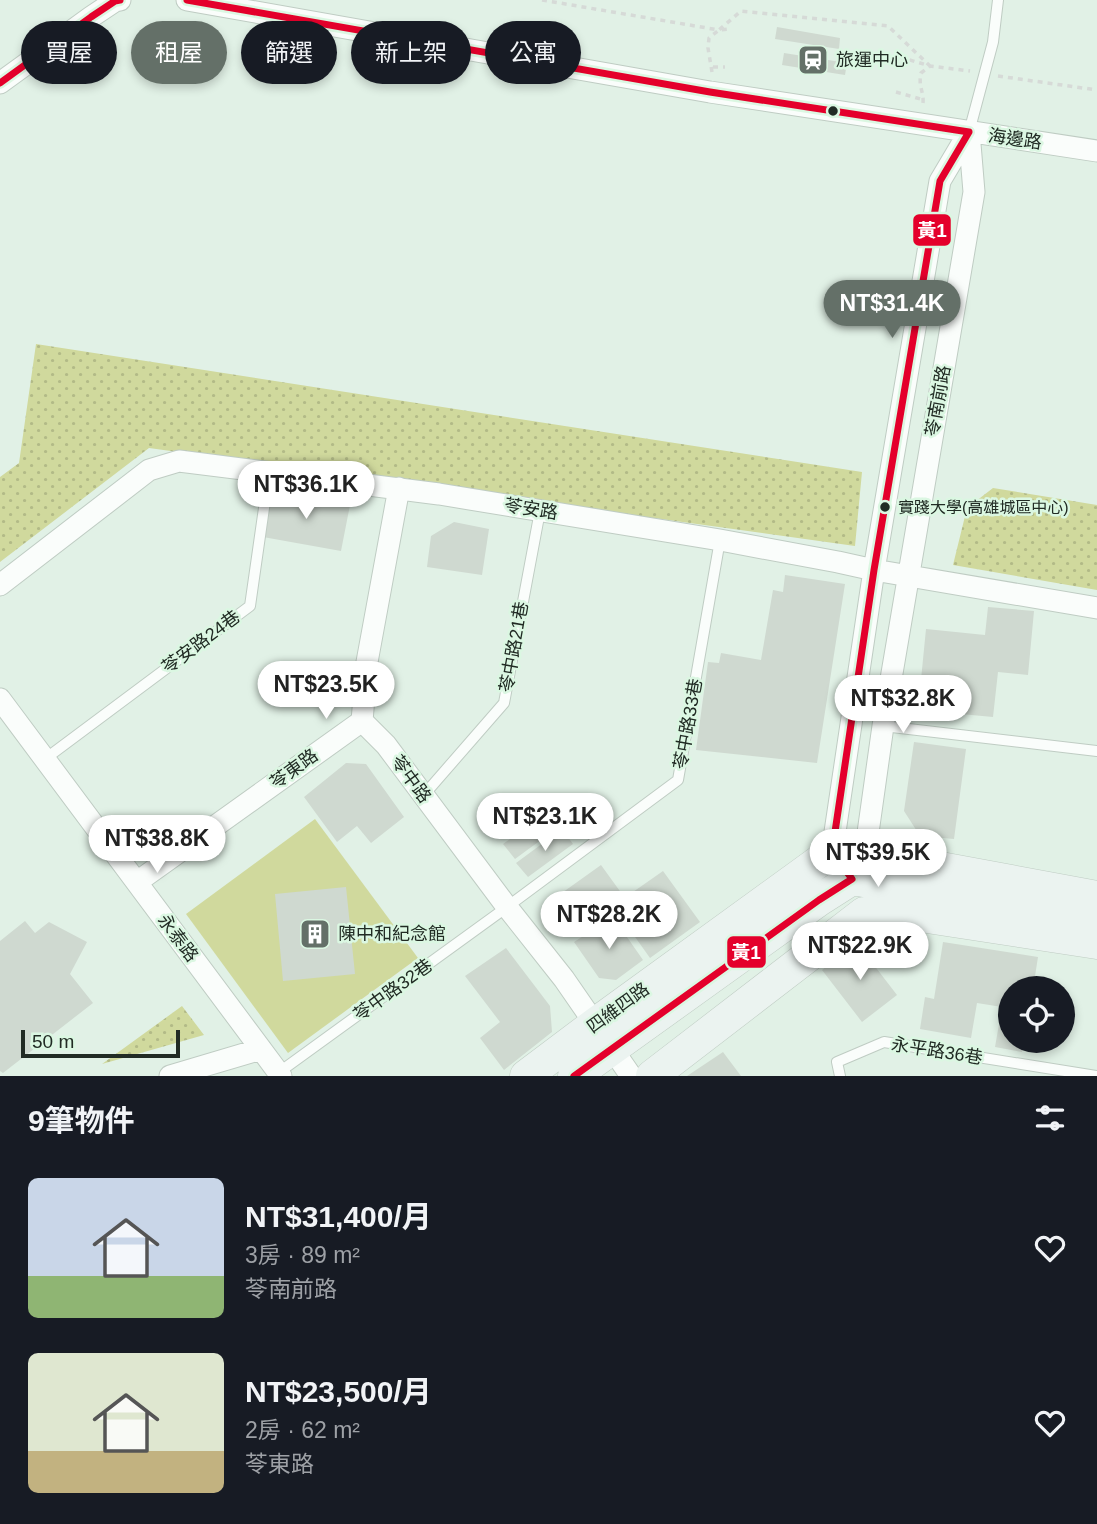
<!DOCTYPE html>
<html lang="zh-TW">
<head>
<meta charset="utf-8">
<style>
	body { margin:0; font-family:Arial,"Noto Sans TC",sans-serif; background:#20242c; color:#f1f3f6; height:100vh; display:flex; flex-direction:column; font-size:26px; white-space:nowrap }
	* { box-sizing:border-box; margin:0 }
	p { font-size:23px; color:#9ea1a6 }
	.icon { flex:none; width:38px; height:38px; fill:none; stroke:currentColor; stroke-width:2; stroke-linecap:round; stroke-linejoin:round }
	.map { position:relative; height:1076px; overflow:hidden }
	.panel { display:flex; flex-direction:column; background:#171b24; flex:1 }
	.panel>* { flex:none }
	.hud { position:absolute; left:21px; top:21px; width:700px; height:63px; display:flex; gap:14px }
	.tools { position:absolute; left:998px; top:976px; display:grid; gap:14px }
	.tools a { display:grid; place-items:center; width:77px; height:77px; border-radius:50%; background:#171b24; box-shadow:0 4px 10px #0003; font-size:35px }
	.scale { position:absolute; left:21px; bottom:18px; width:159px; box-sizing:border-box; padding-left:7px; border:4px solid #212b24; border-top:0; font-size:19px; line-height:24px; white-space:nowrap; color:#212b24; -webkit-text-stroke:5px #dbf7e2; paint-order:stroke }
	.price { position:absolute; translate:-50% -60px; padding:0 16px; border-radius:24px; background:#fff; color:#222; font-size:23px; line-height:46px; filter:drop-shadow(0 2px 4px #0008) }
	.price::after { content:''; position:absolute; left:50%; top:42px; width:21px; height:16px; margin-left:-10px; background:inherit; clip-path:polygon(0 0,100% 0,50% 100%) }
	.price.selected { background:#647068; color:#fff }
	ul { padding:0; list-style:none }
	li { display:flex; align-items:center; gap:21px; height:175px; padding:0 28px }
	li span { display:grid; place-items:center; flex:none; width:196px; height:140px; border-radius:10px; color:#555 }
	li>.icon { margin-inline-start:auto }
	span .icon { width:84px; height:84px; fill:#fffc; stroke-width:1 }
	li b { font-size:30px }
	h2 { display:flex; justify-content:space-between; align-items:center; height:84px; padding:0 28px; font-size:30px }
	.chip { padding:0 24px; border-radius:32px; background:#171b24; box-shadow:0 4px 10px #0003; font-size:24px; line-height:63px }
	.chip.selected { background:#647068; color:#fff }
	.map>svg:first-child { display:block }
	.green { fill:#d0d99d }
	.park { fill:url(#park-dots) }
	.building { fill:#cfd9d0 }
	.lines { fill:none; stroke-linecap:round; stroke-linejoin:round }
	.lane-casing { stroke:#bfccc3; stroke-width:12 }
	.street-casing { stroke:#bfccc3; stroke-width:23 }
	.secondary-casing { stroke:#bfccc3; stroke-width:33 }
	.path { stroke:#d6dad7; stroke-width:3.5; stroke-dasharray:5 5; stroke-linecap:butt }
	.lane { stroke:#fafdfb; stroke-width:10 }
	.street { stroke:#fafdfb; stroke-width:21 }
	.secondary { stroke:#ebf3f0; stroke-width:32 }
	.bus-1-casing { stroke:#dbf7e2; stroke-width:12 }
	.bus-1 { stroke:#e4002b; stroke-width:7 }
	.bus-dot { fill:#212b24; stroke:#dbf7e2; stroke-width:2.5 }
	.labels { text-anchor:middle; dominant-baseline:central; stroke-width:5; stroke-linejoin:round; paint-order:stroke }
	.bus-label { font-size:16px; fill:#212b24; stroke:#dbf7e2; text-anchor:start }
	.poi-label { font-size:18px; fill:#212b24; stroke:#dbf7e2; text-anchor:start }
	.street-label { font-size:18px; fill:#212b24; stroke:#dbf7e2 }
	.line-badge { stroke:#dbf7e2; stroke-width:2.5 }
	.badge-label { font-size:19px; text-anchor:middle; font-weight:bold; fill:#fff }
</style>
</head>
<body>
<div class="map">
<svg width="1097" height="1076" viewBox="0 0 1097 1076">
	<defs>
		<pattern id="park-dots" width="8" height="8" patternUnits="userSpaceOnUse" patternTransform="scale(1.75)"><rect width="8" height="8" fill="#d0d99d"/><path d="M2 2h.1M6 6h.1" fill="none" stroke="#b2ba87" stroke-width="1.8" stroke-linecap="round"/></pattern>
	</defs>
	<rect width="100%" height="100%" fill="#e1f1e6"/>
	<path class="green" d="M315 819 418 958 288 1053 186 914Z"/>
	<path class="park" d="M36 344 862 472 855 546 149 448 0 562V477L19 463Z
		M993 488 1097 505V590L953 565 967 508Z
		M182 1006 204 1035 102 1064Z"/>
	<path class="building" d="M777 27 840 38 839 49 775 39Z
		M784 53 847 63 845 75 782 65Z
		M271 492 350 505 341 551 263 537Z
		M454 522 489 529 482 575 427 567 431 536Z
		M785 575 845 584 817 763 696 750 708 662 719 663 721 653 761 660 773 590 783 592Z
		M988 607 1034 611 1028 675 998 672 993 717 918 710 926 629 985 635Z
		M914 742 966 749 954 839 920 836 904 811Z
		M346 763 366 764 404 817 371 843 357 826 337 842 304 797Z
		M549 811 560 826 515 859 503 844Z
		M562 829 573 844 528 877 516 863Z
		M601 865 622 894 566 934 545 905Z
		M663 871 700 922 650 958 613 906Z
		M346 887 355 974 283 981 275 894Z
		M613 917 643 960 616 980 599 978 574 942Z
		M25 921 35 933 49 922 87 942 70 974 93 1003 3 1073 0 1071V941Z
		M943 942 1038 957 1033 989H1010V1041H1024L1022 1052 995 1047 1002 1007 977 1003 971 1038 920 1029 925 997 934 999Z
		M857 943 897 995 862 1022 822 970Z
		M506 948 550 1006 552 1032 504 1070 480 1038 500 1022 465 976Z
		M723 1052 741 1076H687Z"/>
	<g class="lines">
		<g class="lane-casing">
			<path id="lane" d="M969 132 993 42 998 0
				M883 726 1097 751
				M45 759 250 606 269 473
				M423 796 504 703 540 511
				M278 1073 507 907 678 780 720 540
				M840 1076 837 1062 884 1042 1096 1076"/>
		</g>
		<g class="street-casing">
			<path id="street" d="M187 0 710 92 1097 151
				M0 83 91 17 115 1 120 0
				M0 585 149 470 179 461 439 494 720 540 838 562 874 570 1097 608
				M0 699 281 1076
				M362 721 386 745 507 907 564 979 631 1076
				M838 861 832 852 874 570 940 181 969 132
				M859 865 865 854 883 726 974 192 969 132
				M137 882 362 721 367 662 399 488
				M170 1076 261 1049"/>
		</g>
		<g class="secondary-casing">
			<path id="secondary" d="M526 1076 595 1024 832 852 865 854 1097 897
				M574 1076 819 900 852 879 1097 921
				M652 1076 864 913 888 911 1097 943"/>
		</g>
		<path class="path" d="M542 0 719 30 741 11 888 26 930 66
			M900 57 930 66 970 71
			M713 67H725
			M712 72 708 48 709 38 719 30 729 29
			M998 76 1097 90
			M896 92 924 100
			M923 103C924 91 918 87 921 73L930 66"/>
		<use href="#lane" class="lane"/>
		<use href="#street" class="street"/>
		<use href="#secondary" class="secondary"/>
		<g class="bus-1-casing">
			<path id="bus-1" d="M187 0 710 92 969 132 940 181 874 570 832 852 852 879 819 900 574 1076
				M0 83 91 17 115 1 120 0"/>
		</g>
		<use href="#bus-1" class="bus-1"/>
	</g>
	<defs>
		<g id="station-square" transform="scale(1.575)"><rect x="-9" y="-9" width="18" height="18" rx="4" fill="#647068" stroke="#dbf7e2"/><path d="M-3-6H3Q5-6 5-4V2Q5 4 3 4L4.5 6H3L1.5 4h-3L-3 6H-4.5L-3 4Q-5 4-5 2V-4Q-5-6-3-6ZM-3.5-4v3h7v-3ZM-3.5 1v1.5H-2V1ZM2 1v1.5H3.5V1Z" fill="#fff"/></g>
		<g id="building-square" transform="scale(1.575)"><rect x="-9" y="-9" width="18" height="18" rx="4" fill="#647068" stroke="#dbf7e2"/><path d="M-4-6H4V6H1V3H-1V6H-4ZM-2.5-4.3h1.7v1.8h-1.7ZM.8-4.3h1.7v1.8H.8ZM-2.5-1h1.7V.8h-1.7ZM.8-1h1.7V.8H.8Z" fill="#fff"/></g>
	</defs>
	<g fill-rule="evenodd">
		<use href="#station-square" x="813" y="60"/>
		<use href="#building-square" x="315" y="934"/>
	</g>
	<g class="bus-dot">
		<circle cx="833" cy="111" r="6"/>
		<circle cx="885" cy="507" r="6"/>
	</g>
	<g class="labels">
		<g class="bus-label">
			<text x="898" y="507">實踐大學(高雄城區中心)</text>
		</g>
		<g class="poi-label">
			<text x="836" y="60">旅運中心</text>
			<text x="338" y="934">陳中和紀念館</text>
		</g>
		<g class="street-label">
			<text transform="translate(1015 139) rotate(8)">海邊路</text>
			<text transform="translate(938 401) rotate(-80)">苓南前路</text>
			<text transform="translate(531 509) rotate(9)">苓安路</text>
			<text transform="translate(201 642) rotate(-37)">苓安路24巷</text>
			<text transform="translate(514 647) rotate(-80)">苓中路21巷</text>
			<text transform="translate(688 724) rotate(-80)">苓中路33巷</text>
			<text transform="translate(294 769) rotate(-36)">苓東路</text>
			<text transform="translate(411 779) rotate(54)">苓中路</text>
			<text transform="translate(178 938) rotate(53)">永泰路</text>
			<text transform="translate(393 990) rotate(-36)">苓中路32巷</text>
			<text transform="translate(618 1008) rotate(-36)">四維四路</text>
			<text transform="translate(937 1051) rotate(9)">永平路36巷</text>
		</g>
	</g>
	<g class="line-badge">
		<rect x="912" y="213" width="40" height="34" rx="7" fill="#e4002b"/>
		<rect x="726" y="935" width="41" height="34" rx="7" fill="#e4002b"/>
	</g>
	<g class="badge-label">
		<text x="932" y="237">黃1</text>
		<text x="746" y="959">黃1</text>
	</g>
</svg>
<div class="tools">
<a><svg class="icon" aria-label="locate" viewBox="0 0 24 24"><circle cx="12" cy="12" r="6"/><path d="M12 2v4M12 18v4M2 12h4M18 12h4"/></svg></a>
</div>
<div class="scale">50 m</div>
<b class="price selected" style="left:892px;top:340px">NT$31.4K</b>
<b class="price" style="left:306px;top:521px">NT$36.1K</b>
<b class="price" style="left:326px;top:721px">NT$23.5K</b>
<b class="price" style="left:903px;top:735px">NT$32.8K</b>
<b class="price" style="left:545px;top:853px">NT$23.1K</b>
<b class="price" style="left:157px;top:875px">NT$38.8K</b>
<b class="price" style="left:878px;top:889px">NT$39.5K</b>
<b class="price" style="left:609px;top:951px">NT$28.2K</b>
<b class="price" style="left:860px;top:982px">NT$22.9K</b>
<div class="hud">
<a class="chip">買屋</a>
<a class="chip selected">租屋</a>
<a class="chip">篩選</a>
<a class="chip">新上架</a>
<a class="chip">公寓</a>
</div>
</div>
<section class="panel">
<h2>9筆物件<svg class="icon" aria-label="filters" viewBox="0 0 24 24"><path d="M4 7h16M4 17h16"/><circle cx="9" cy="7" r="2"/><circle cx="15" cy="17" r="2"/></svg></h2>
<ul>
<li><span style="background:linear-gradient(#c9d6e8 70%,#8fb573 0)"><svg class="icon" aria-label="home" viewBox="0 0 24 24"><path d="M3 11l9-7 9 7M6 9v11h12V9"/></svg></span><div><b>NT$31,400/月</b><p>3房 · 89 m²</p><p>苓南前路</p></div><svg class="icon" aria-label="heart" viewBox="0 0 24 24"><path d="M12 20l-8-8c-3-5 5-10 8-4 3-6 11-1 8 4z"/></svg></li>
<li><span style="background:linear-gradient(#dfe7d0 70%,#c2b280 0)"><svg class="icon" aria-label="home" viewBox="0 0 24 24"><path d="M3 11l9-7 9 7M6 9v11h12V9"/></svg></span><div><b>NT$23,500/月</b><p>2房 · 62 m²</p><p>苓東路</p></div><svg class="icon" aria-label="heart" viewBox="0 0 24 24"><path d="M12 20l-8-8c-3-5 5-10 8-4 3-6 11-1 8 4z"/></svg></li>
</ul>
</section>
</body>
</html>
